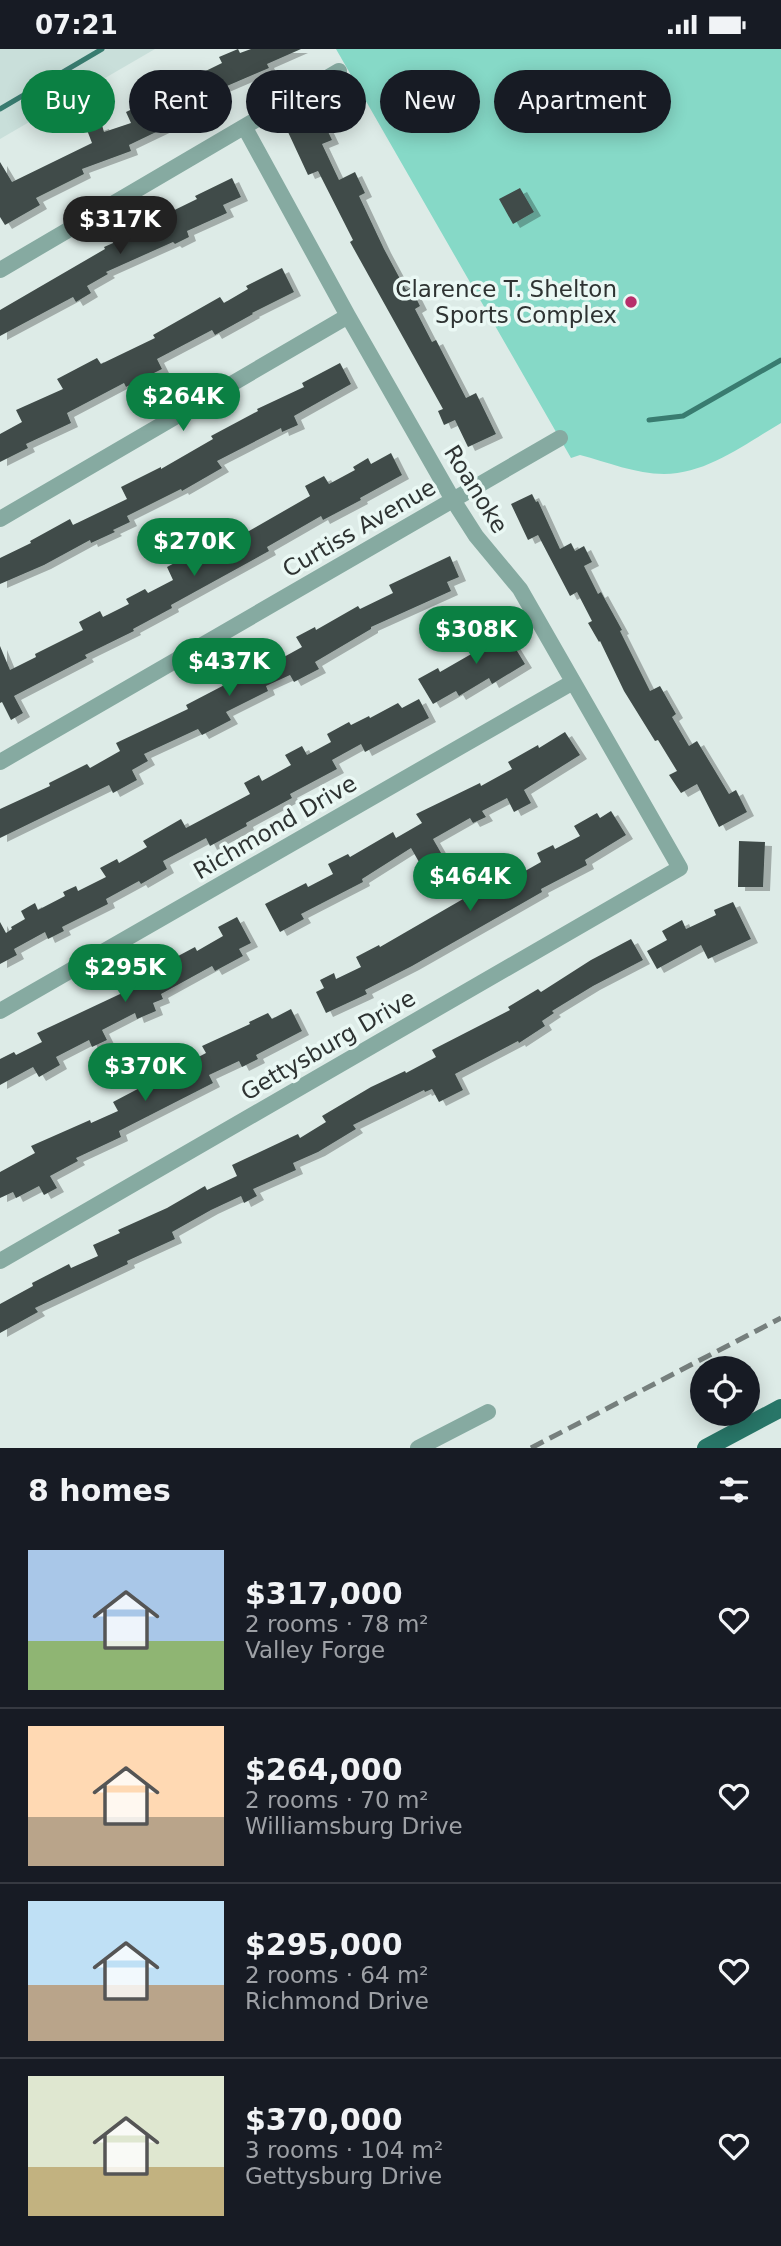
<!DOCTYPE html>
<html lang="en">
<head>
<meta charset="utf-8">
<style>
	body { margin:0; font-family:"DejaVu Sans",sans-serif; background:#20242c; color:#f1f3f6; height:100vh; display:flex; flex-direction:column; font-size:26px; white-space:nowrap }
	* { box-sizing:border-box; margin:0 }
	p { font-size:23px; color:#9ea1a6 }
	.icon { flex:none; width:38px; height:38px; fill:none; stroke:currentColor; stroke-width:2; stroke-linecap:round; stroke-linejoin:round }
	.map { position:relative; height:1399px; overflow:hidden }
	.sheet { display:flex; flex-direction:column; background:#171b24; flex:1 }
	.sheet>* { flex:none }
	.banner { position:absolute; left:21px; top:21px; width:740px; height:63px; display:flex; gap:14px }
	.tools { position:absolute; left:690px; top:1307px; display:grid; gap:14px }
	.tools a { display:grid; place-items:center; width:70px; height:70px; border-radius:50%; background:#171b24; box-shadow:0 4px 18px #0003; font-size:35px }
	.price { position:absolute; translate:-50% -60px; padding:0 16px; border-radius:24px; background:#0b8043; color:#fff; font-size:23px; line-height:46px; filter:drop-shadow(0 2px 4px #0008) }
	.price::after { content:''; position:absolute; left:50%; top:42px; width:21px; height:16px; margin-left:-10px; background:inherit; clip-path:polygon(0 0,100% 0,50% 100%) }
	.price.active { background:#222; color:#fff }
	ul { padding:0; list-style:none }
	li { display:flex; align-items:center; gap:21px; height:175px; padding:0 28px }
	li+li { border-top:2px solid #363941 }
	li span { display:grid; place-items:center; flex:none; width:196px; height:140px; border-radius:0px; color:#555 }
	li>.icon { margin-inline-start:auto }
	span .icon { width:84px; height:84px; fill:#fffc; stroke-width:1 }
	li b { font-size:30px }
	h2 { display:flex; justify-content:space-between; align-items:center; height:84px; padding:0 28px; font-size:30px }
	.tag { padding:0 24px; border-radius:32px; background:#171b24; box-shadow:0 4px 18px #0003; font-size:24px; line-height:63px }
	.tag.active { background:#0b8043; color:#fff }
	.status { display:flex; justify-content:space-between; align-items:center; height:49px; padding:0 35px; background:#171b24; direction:ltr }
	.status svg { height:19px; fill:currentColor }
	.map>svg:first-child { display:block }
	.built { fill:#c9dfda }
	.green { fill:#86d9c7 }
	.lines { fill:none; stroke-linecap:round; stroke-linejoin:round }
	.stream { stroke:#397c70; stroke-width:5 }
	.building { fill:#404c49; filter:url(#shadow) }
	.minor { stroke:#86aaa1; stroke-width:16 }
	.primary { stroke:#287668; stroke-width:18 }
	.rail { stroke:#767f7d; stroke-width:5; stroke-dasharray:14 7; stroke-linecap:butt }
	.poi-dot { fill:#b72e6b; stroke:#eaf8f4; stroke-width:2.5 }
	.labels { text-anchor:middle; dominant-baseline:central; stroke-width:7; stroke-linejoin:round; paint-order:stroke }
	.poi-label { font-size:23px; fill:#2e3332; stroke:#eaf8f4; text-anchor:end }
	.street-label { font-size:23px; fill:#2e3332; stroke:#eaf8f4 }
</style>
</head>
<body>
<div class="status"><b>07:21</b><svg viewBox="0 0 49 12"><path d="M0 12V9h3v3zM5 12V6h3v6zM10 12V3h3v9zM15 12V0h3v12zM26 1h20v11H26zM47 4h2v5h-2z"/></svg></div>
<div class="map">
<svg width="781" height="1399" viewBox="0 0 781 1399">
	<defs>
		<filter id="shadow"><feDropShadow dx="7" dy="4" stdDeviation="0" flood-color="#0004"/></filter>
	</defs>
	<rect width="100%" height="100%" fill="#ddebe7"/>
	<path class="built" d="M0 0H155L0 90Z"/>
	<path class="green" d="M336 0H781V374C745 395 707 425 664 425 636 425 607 413 580 406L571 409Z"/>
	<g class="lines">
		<path class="stream" d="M0 60 102 0
			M649 371 683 367 781 311"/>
	</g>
	<path class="building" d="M238 0 240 4 251 0H301L267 15 269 19 220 40 223 45 209 52 206 47 172 64 177 73 129 96 131 102 82 120 84 125 36 149 40 156 5 176 0 168V113L12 133 92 94 87 81 102 76 104 83 131 74 126 63 147 53 150 59 177 46 173 38 222 14 219 8Z
		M321 68 332 91 322 95 339 131 355 123 365 144 359 147 384 200 406 241 411 239 420 257 415 260 432 293 436 291 466 349 476 344 496 385 468 398 455 371 444 376 438 362 443 360 350 193 353 191 318 122 308 126 288 83Z
		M232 129 241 148 223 156 227 164 187 182 189 188 175 195 173 193 106 223 108 225 87 237 91 244 76 253 73 248 0 287V261L105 200 104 198 152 177 150 173 197 150 195 147Z
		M520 139 534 163 513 175 499 150Z
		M282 219 294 243 252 264 253 265 215 286 212 281 157 310 162 320 126 338 124 334 67 364 71 374 26 395 28 399 0 413V385L22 373 16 361 63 340 57 330 97 309 101 315 155 289 153 286 220 248 224 254 248 240 246 237Z
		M340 314 351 335 294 367 298 376 282 383 281 379 217 412 222 419 182 442 181 440 127 467 130 473 113 481 115 483 91 494 90 491 44 516 0 535V509L31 494 30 492 70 470 73 476 127 450 121 438 161 418V420L213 390 211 387 258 362 257 360 304 338 302 334Z
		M391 404 402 426 360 449 361 451 323 471 321 467 267 498 269 502 171 556 172 559 133 580 134 582 85 606 87 609 14 647 23 664 11 671 2 653 0 654V597L10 621 36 608 35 605 83 581 79 573 100 562 103 568 129 555 126 550 145 540 148 544 173 531 167 518 193 504 198 513 231 496 226 488 239 481 242 486 310 447 305 437 324 427 329 435 355 421 353 418 368 409 371 415Z
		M532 445 536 453 538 452 560 500 571 494 575 502 584 497 592 513 584 517 598 545 601 543 622 581 620 582 650 642 660 637 676 665 672 668 689 697 697 692 729 745 736 741 747 763 719 778 697 735 681 744 669 726 677 722 658 691 655 692 624 642 600 592 599 593 588 574 592 572 577 543 570 547 538 486 528 491 511 455Z
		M450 507 459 528 447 533 451 542 371 578V580L315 613 319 620 294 633 290 626 266 637 268 642 226 663 231 671 202 686 198 680 144 705 148 712 132 721 137 731 113 744 109 736 0 789V760L50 737 49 734 87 715 90 719 120 702 116 694 188 660 186 656 234 631 232 627 271 609 273 614 302 598 296 588 315 578 316 581 358 557 360 560 393 544 389 536Z
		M498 571 525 615 492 635 489 629 459 647 456 642 433 655 418 630 438 619 440 623 473 604 486 595 479 583Z
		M419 650 429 669 365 703 361 695 332 711 337 720 290 745 292 749 246 774 247 777 210 797 206 789 163 812 167 820 141 835 139 832 106 850 108 855 62 878 64 882 48 890 45 883 14 900 17 906 0 915V873L6 884 12 880 11 878 25 870 21 862 35 854 38 861 65 847 63 843 76 837 78 842 106 828 100 819 117 810 119 814 147 798 143 792 181 770 186 779 250 745 244 734 259 726 262 732 291 716 285 706 302 697 307 706 331 693 327 685 349 673 351 676 369 667 370 669 398 654 402 659Z
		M565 683 580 706 524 741 531 754 514 763 507 749 482 762 486 768 473 774 470 769 433 790 444 809 423 820 411 799 362 830 363 833 301 865 304 870 280 883 265 855 306 834 308 838 333 825 328 815 348 805 350 808 393 783 396 789 422 774 416 765 480 734 481 737 512 720 508 713 538 696 539 699Z
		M611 762 626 786 585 811 587 816 541 840 542 843 412 917 365 941 367 945 326 964 316 943 324 939 320 931 334 924 336 930 361 918 356 908 379 896 380 898 463 850 465 853 493 837 491 834 508 824 511 830 541 813 537 804 553 796 555 800 580 787 574 777 597 764 600 769Z
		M739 792 765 793 763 838H738Z
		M733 853 751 890 708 910 701 896 657 920 647 902 667 891 662 882 682 871 686 880 716 866 714 861Z
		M237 868 251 894 239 900 243 907 215 922 212 917 161 945 163 950 153 954 156 962 137 970 135 964 102 981 107 991 92 998 89 991 56 1008 60 1016 39 1028 33 1018 0 1036V1010L14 1003 16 1006 42 993 37 984 135 938 131 930 150 922 195 898 197 902 223 887 218 878Z
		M631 890 643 911 593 937 552 962 554 964 542 972 545 977 519 994 518 992 455 1025 463 1041 439 1053 432 1040 425 1043 424 1041 353 1076 356 1080 318 1103 293 1114 296 1121 253 1140 257 1147 244 1154 241 1147 211 1161 172 1183 175 1190 127 1212 128 1215 35 1259 38 1263 0 1284V1255L33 1237 32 1234 69 1215 71 1219 98 1207 93 1196 120 1184 118 1181 167 1159 205 1137 207 1141 237 1127 232 1116 298 1085 300 1089 326 1073 322 1067 371 1038 405 1022 406 1024 436 1008 432 1001 510 961 508 958 538 940 541 943 591 911Z
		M291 960 302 982 256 1006 258 1010 242 1018 239 1012 209 1026 213 1034 119 1082 121 1088 76 1109 78 1112 50 1127 57 1139 44 1146 39 1137 16 1149 13 1143 0 1149V1123L35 1104 31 1097 90 1071 91 1074 118 1062 113 1053 206 1004 202 997 250 975 249 973 268 964 272 970Z"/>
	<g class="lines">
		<path class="minor" d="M0 221 339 22
			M0 470 348 267
			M0 713 560 389
			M0 962 573 633
			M0 1212 680 819 520 540 476 487 453 451 348 267 245 79
			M418 1399 488 1363"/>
		<path class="primary" d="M706 1399 781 1359"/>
		<path class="rail" d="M531 1399 781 1269"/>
	</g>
	<circle class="poi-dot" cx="631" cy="253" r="7"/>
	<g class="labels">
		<g class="poi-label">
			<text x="617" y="240">Clarence T. Shelton<tspan x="617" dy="26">Sports Complex</tspan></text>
		</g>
		<g class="street-label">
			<text transform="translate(476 440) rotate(58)">Roanoke</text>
			<text transform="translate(359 479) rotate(-30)">Curtiss Avenue</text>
			<text transform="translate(275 778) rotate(-30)">Richmond Drive</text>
			<text transform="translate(328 996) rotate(-30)">Gettysburg Drive</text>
		</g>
	</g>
</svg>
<div class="tools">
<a><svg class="icon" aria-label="locate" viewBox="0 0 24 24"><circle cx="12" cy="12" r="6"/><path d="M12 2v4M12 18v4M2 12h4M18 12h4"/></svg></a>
</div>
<b class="price active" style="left:120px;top:207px">$317K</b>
<b class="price" style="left:183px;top:384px">$264K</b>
<b class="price" style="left:194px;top:529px">$270K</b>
<b class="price" style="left:476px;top:617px">$308K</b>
<b class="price" style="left:229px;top:649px">$437K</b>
<b class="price" style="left:470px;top:864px">$464K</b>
<b class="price" style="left:125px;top:955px">$295K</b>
<b class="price" style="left:145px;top:1054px">$370K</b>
<div class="banner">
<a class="tag active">Buy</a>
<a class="tag">Rent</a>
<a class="tag">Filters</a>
<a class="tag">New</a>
<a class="tag">Apartment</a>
</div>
</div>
<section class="sheet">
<h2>8 homes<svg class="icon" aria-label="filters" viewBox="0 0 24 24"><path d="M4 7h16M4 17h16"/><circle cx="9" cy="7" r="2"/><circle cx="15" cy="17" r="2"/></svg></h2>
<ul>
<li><span style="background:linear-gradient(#a9c7e8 65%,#8fb573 0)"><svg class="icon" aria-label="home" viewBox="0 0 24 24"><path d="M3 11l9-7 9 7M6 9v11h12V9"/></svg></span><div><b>$317,000</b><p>2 rooms · 78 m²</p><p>Valley Forge</p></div><svg class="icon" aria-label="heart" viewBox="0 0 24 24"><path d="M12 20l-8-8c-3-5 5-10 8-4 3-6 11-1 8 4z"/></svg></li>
<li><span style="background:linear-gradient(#ffd9b3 65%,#b9a48a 0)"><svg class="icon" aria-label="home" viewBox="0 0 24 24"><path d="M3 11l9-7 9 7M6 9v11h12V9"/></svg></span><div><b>$264,000</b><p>2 rooms · 70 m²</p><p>Williamsburg Drive</p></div><svg class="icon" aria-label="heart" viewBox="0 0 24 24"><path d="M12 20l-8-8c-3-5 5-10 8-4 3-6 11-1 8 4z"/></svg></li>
<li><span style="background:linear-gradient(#bfe0f5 60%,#b9a48a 0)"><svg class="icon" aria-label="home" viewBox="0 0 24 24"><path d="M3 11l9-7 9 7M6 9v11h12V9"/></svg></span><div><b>$295,000</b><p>2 rooms · 64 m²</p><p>Richmond Drive</p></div><svg class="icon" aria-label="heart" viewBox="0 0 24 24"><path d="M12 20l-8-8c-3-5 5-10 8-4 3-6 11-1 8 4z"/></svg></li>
<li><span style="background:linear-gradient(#dfe7d0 65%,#c2b280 0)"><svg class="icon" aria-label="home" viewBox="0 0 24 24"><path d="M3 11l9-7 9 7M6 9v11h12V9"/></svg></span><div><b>$370,000</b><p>3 rooms · 104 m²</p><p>Gettysburg Drive</p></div><svg class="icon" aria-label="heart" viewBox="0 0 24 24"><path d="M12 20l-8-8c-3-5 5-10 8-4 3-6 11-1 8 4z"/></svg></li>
</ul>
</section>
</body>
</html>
